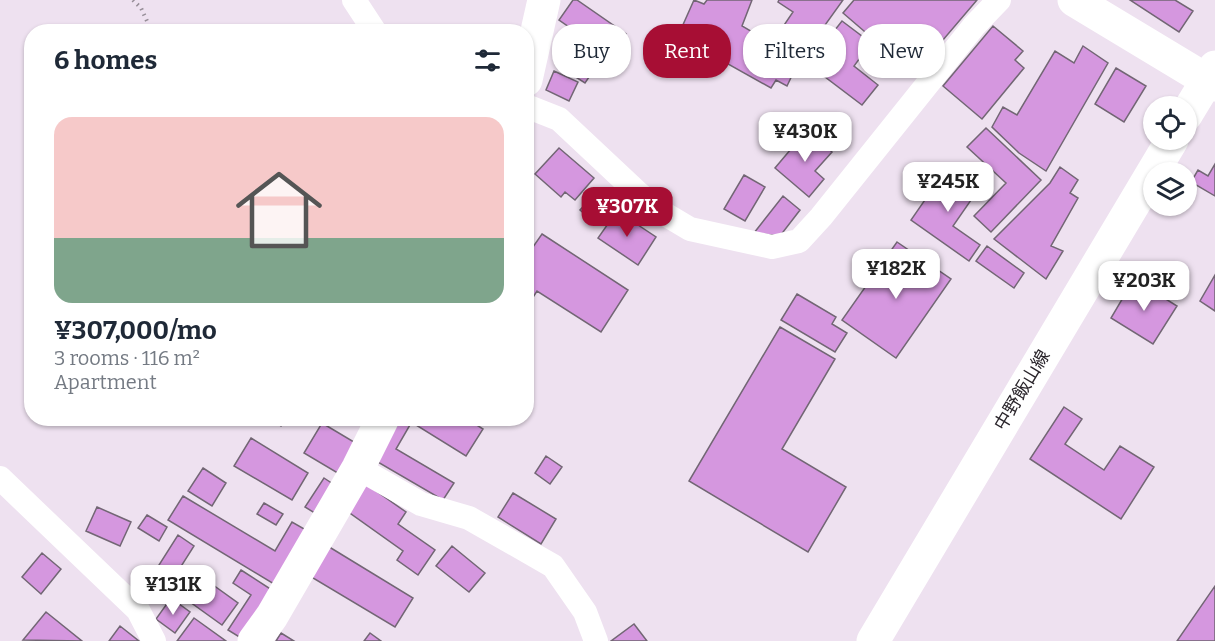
<!DOCTYPE html>
<html lang="en">
<head>
<meta charset="utf-8">
<style>
	body { margin:0; font-family:Bitter,"Noto Sans JP",serif; background:#f2f2f3; color:#1f2937; height:100vh; display:flex; flex-direction:column; font-size:22px; white-space:nowrap }
	* { box-sizing:border-box; margin:0 }
	p { font-size:20px; color:#747a83 }
	.icon { flex:none; width:33px; height:33px; fill:none; stroke:currentColor; stroke-width:2; stroke-linecap:round; stroke-linejoin:round }
	.map { position:relative; flex:1; overflow:hidden }
	.drawer { position:absolute; left:24px; top:24px; width:510px; height:402px; display:flex; flex-direction:column; background:#fff; border-radius:24px; box-shadow:0 2px 4px #0004 }
	.drawer>* { flex:none }
	.top-card { position:absolute; left:552px; top:24px; width:570px; height:54px; display:flex; gap:12px }
	.tools { position:absolute; left:1143px; top:96px; display:grid; gap:12px }
	.tools a { display:grid; place-items:center; width:54px; height:54px; border-radius:50%; background:#fff; box-shadow:0 2px 4px #0004; font-size:30px }
	.price { position:absolute; translate:-50% -51px; padding:0 14px; border-radius:12px; background:#fff; color:#222; font-size:20px; line-height:39px; filter:drop-shadow(0 2px 3px #0008) }
	.price::after { content:''; position:absolute; left:50%; top:36px; width:18px; height:14px; margin-left:-9px; background:inherit; clip-path:polygon(0 0,100% 0,50% 100%) }
	.price.on { background:#a70e34; color:#fff }
	ul { padding:0; list-style:none }
	li { display:grid; align-content:center; gap:12px; height:318px; padding:0 30px }
	li span { display:grid; place-items:center; height:186px; border-radius:18px; color:#555 }
	li>.icon { margin-inline-start:auto }
	span .icon { width:108px; height:108px; fill:#fffc; stroke-width:1 }
	li b { font-size:26px }
	h2 { display:flex; justify-content:space-between; align-items:center; height:72px; padding:0 30px; font-size:26px }
	.tag { padding:0 21px; border-radius:24px; background:#fff; box-shadow:0 2px 4px #0004; font-size:21px; line-height:54px }
	.tag.on { background:#a70e34; color:#fff }
	.map>svg:first-child { display:block }
	.building { fill:#d597df; stroke:#726674; stroke-width:1.5 }
	.lines { fill:none; stroke-linecap:round; stroke-linejoin:round }
	.path { stroke:#968d97; stroke-width:4; stroke-dasharray:1.5 4.5; stroke-linecap:butt }
	.street { stroke:#fff; stroke-width:24 }
	.secondary { stroke:#fff; stroke-width:33 }
	.labels { text-anchor:middle; dominant-baseline:central; stroke-width:4.5; stroke-linejoin:round; paint-order:stroke }
	.street-label { font-size:18px; fill:#2a252b; stroke:#fff }
</style>
</head>
<body>
<div class="map">
<svg width="1215" height="641" viewBox="0 0 1215 641">
	<rect width="100%" height="100%" fill="#eee1f0"/>
	<path class="building" d="M573 0H577L626 34 606 62 587 50 592 43 559 20Z
		M694 0 704 4 707 0H752L742 26 792 55 786 64 795 69 787 86 776 80 771 88 678 36Z
		M779 0H843L805 53 778 34 793 12 778 2Z
		M854 0H977L914 74 843 13Z
		M1130 0H1175L1193 11 1179 32Z
		M842 21 871 43 854 66 878 85 862 105 808 64Z
		M993 26 1023 51 1015 60 1024 68 982 119 943 86Z
		M1083 46 1108 63 1046 171 1019 153 992 127 1003 107 1017 115 1055 51 1074 63Z
		M584 55 598 64 585 83 571 74Z
		M1116 68 1146 86 1124 122 1095 104Z
		M554 71 578 82 569 101 546 90Z
		M986 128 1041 180 991 232 974 216 1006 183 967 147Z
		M807 130 832 152 815 171 824 179 809 197 775 168Z
		M559 148 594 178 575 200 565 192 561 197 535 174Z
		M1215 164V196L1191 182 1198 170 1208 176Z
		M1060 167 1078 180 1070 193 1078 198 1051 246 1063 251 1046 279 994 239 1050 183Z
		M947 168 978 190 953 226 980 245 969 261 911 220Z
		M744 175 765 187 745 221 724 209Z
		M594 195 610 210 597 225 580 210Z
		M783 196 800 210 780 236 754 233Z
		M617 211 656 237 638 265 598 238Z
		M542 234 628 290 601 332 537 291 528 305 526 304V257Z
		M897 242 951 279 896 358 842 320Z
		M987 246 1024 273 1014 288 976 261Z
		M1215 275V311L1200 301Z
		M1134 279 1177 306 1153 344 1111 318Z
		M797 294 836 317 832 324 847 333 835 352 781 320Z
		M780 327 835 359 782 449 846 487 808 552 689 481Z
		M1064 407 1082 419 1065 444 1104 470 1120 446 1154 467 1121 519 1030 459Z
		M269 418H286L281 426Z
		M401 418H414L396 449 454 483 443 500 376 461Z
		M420 418H466L483 429 466 456 416 425Z
		M322 423 359 445 341 475 304 453Z
		M251 438 308 473 292 500 234 466Z
		M546 456 562 467 550 484 535 473Z
		M203 468 226 483 212 506 188 491Z
		M324 478 336 486 318 515 305 507Z
		M366 484 406 512 398 524 435 550 418 575 397 560 403 551 347 511Z
		M513 493 556 519 541 544 498 517Z
		M183 496 275 551 292 522 306 530 274 584 168 520Z
		M264 503 283 514 276 525 257 514Z
		M97 507 131 522 120 546 86 531Z
		M147 515 167 527 159 541 138 528Z
		M178 535 194 546 168 587 152 576Z
		M326 545 413 598 395 627 308 575Z
		M452 546 485 573 469 592 436 566Z
		M42 553 61 569 41 594 22 577Z
		M188 567 238 603 222 625 172 589Z
		M241 570 272 590 241 638 228 630 251 595 233 583Z
		M1215 586V641H1177Z
		M171 598 190 612 175 633 156 619Z
		M46 612 82 641 23 640Z
		M194 618 226 641H177Z
		M634 624 647 641H611Z
		M120 626 139 641H109Z
		M281 633 294 641H276Z
		M370 633 381 641H364Z"/>
	<g class="lines">
		<path class="path" d="M133 0 141 8 152 32"/>
		<path class="street" d="M354 0 375 32
			M526 106 559 119 639 194 658 210 690 229 772 247 799 241 821 217 974 26 999 0
			M358 468 421 504 469 518 553 566 585 612 596 641
			M0 478 138 610 154 641"/>
		<path class="secondary" d="M1074 0 1215 85
			M526 80 544 0
			M1186 115 1215 67
			M254 641 272 616 358 468 383 418
			M873 641 1172 140"/>
	</g>
	<g class="labels">
		<g class="street-label">
			<text transform="translate(1022 390) rotate(-59)">中野飯山線</text>
		</g>
	</g>
</svg>
<div class="tools">
<a><svg class="icon" aria-label="locate" viewBox="0 0 24 24"><circle cx="12" cy="12" r="6"/><path d="M12 2v4M12 18v4M2 12h4M18 12h4"/></svg></a>
<a><svg class="icon" aria-label="layers" viewBox="0 0 24 24"><path d="M12 4l9 5-9 5-9-5zM3 14l9 5 9-5"/></svg></a>
</div>
<b class="price" style="left:805px;top:163px">¥430K</b>
<b class="price" style="left:948px;top:213px">¥245K</b>
<b class="price on" style="left:627px;top:238px">¥307K</b>
<b class="price" style="left:896px;top:300px">¥182K</b>
<b class="price" style="left:1144px;top:312px">¥203K</b>
<b class="price" style="left:173px;top:616px">¥131K</b>
<div class="top-card">
<a class="tag">Buy</a>
<a class="tag on">Rent</a>
<a class="tag">Filters</a>
<a class="tag">New</a>
</div>
<section class="drawer">
<h2>6 homes<svg class="icon" aria-label="filters" viewBox="0 0 24 24"><path d="M4 7h16M4 17h16"/><circle cx="9" cy="7" r="2"/><circle cx="15" cy="17" r="2"/></svg></h2>
<ul>
<li><span style="background:linear-gradient(#f6c9c9 65%,#7fa58c 0)"><svg class="icon" aria-label="home" viewBox="0 0 24 24"><path d="M3 11l9-7 9 7M6 9v11h12V9"/></svg></span><div><b>¥307,000/mo</b><p>3 rooms · 116 m²</p><p>Apartment</p></div></li>
</ul>
</section>
</div>
</body>
</html>
